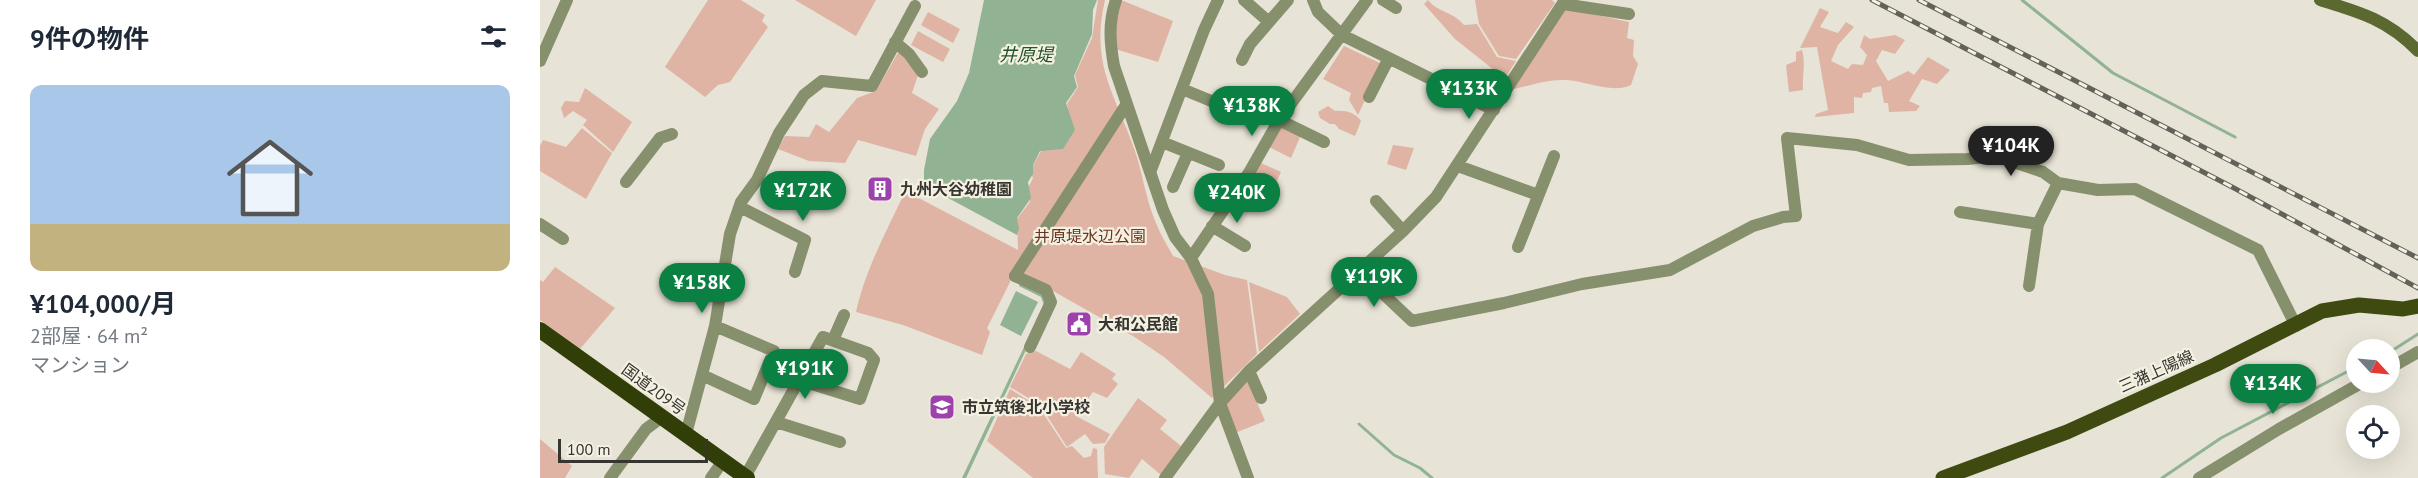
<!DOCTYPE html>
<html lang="ja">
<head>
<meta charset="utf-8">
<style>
	body { margin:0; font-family:"PT Sans","Noto Sans JP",sans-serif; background:#f2f2f3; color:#1f2937; height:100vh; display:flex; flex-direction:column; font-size:22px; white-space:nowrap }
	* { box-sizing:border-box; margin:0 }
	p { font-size:20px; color:#747a83 }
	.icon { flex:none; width:33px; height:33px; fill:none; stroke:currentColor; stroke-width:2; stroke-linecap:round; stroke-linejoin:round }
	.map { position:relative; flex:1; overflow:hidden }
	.details { display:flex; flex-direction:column; background:#fff; width:540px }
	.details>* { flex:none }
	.needle { width:39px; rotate:116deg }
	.tools { position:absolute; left:1806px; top:339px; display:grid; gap:12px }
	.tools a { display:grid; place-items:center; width:54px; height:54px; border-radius:50%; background:#fff; box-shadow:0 6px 24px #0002; font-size:30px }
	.scale { position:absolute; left:18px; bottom:15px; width:150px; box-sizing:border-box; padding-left:6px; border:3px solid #363530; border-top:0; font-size:16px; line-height:21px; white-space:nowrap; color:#363530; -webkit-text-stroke:4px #f4f1e3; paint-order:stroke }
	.price { position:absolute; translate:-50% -51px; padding:0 14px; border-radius:21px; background:#0b8043; color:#fff; font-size:20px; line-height:39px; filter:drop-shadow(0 2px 3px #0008) }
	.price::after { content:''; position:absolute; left:50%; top:36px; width:18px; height:14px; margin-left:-9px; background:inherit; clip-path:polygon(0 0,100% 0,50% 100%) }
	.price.selected { background:#222; color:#fff }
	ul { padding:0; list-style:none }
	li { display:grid; align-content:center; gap:12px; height:318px; padding:0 30px }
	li+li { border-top:2px solid #e0e1e3 }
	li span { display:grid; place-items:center; height:186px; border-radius:12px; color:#555 }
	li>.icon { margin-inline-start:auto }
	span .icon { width:108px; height:108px; fill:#fffc; stroke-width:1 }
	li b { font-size:26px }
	h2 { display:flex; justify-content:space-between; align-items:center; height:72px; padding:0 30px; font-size:26px }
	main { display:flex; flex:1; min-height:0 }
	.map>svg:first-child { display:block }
	.green { fill:#dfb4a4 }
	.water { fill:#91b393 }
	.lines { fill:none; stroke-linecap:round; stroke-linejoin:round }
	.stream { stroke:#91b393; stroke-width:3 }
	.minor { stroke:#86906c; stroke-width:12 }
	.tertiary { stroke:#86906c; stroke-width:12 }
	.secondary { stroke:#5b6830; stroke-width:12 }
	.primary { stroke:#3e4a10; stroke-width:15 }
	.trunk { stroke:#323e08; stroke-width:16 }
	.rail-casing { stroke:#62615a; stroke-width:5 }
	.rail { stroke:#f4f1e3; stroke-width:3; stroke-dasharray:9; stroke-linecap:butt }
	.labels { text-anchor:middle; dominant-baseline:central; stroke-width:4.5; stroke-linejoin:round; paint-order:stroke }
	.poi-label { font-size:16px; font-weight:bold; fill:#363530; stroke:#f4f1e3; text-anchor:start }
	.park-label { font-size:16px; fill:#6e351f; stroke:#f4f1e3 }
	.street-label { font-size:16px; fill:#363530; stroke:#f4f1e3 }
	.water-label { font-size:18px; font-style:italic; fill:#225429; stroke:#f4f1e3 }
</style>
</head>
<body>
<main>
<section class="details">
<h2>9件の物件<svg class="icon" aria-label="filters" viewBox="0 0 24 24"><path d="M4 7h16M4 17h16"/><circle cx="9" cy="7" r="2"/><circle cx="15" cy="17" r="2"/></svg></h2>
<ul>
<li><span style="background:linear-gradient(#a9c7e8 75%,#c2b280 0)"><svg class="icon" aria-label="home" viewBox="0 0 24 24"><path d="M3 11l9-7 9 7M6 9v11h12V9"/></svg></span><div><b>¥104,000/月</b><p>2部屋 · 64 m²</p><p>マンション</p></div></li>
</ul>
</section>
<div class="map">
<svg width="1878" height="478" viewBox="0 0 1878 478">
	<rect width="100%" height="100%" fill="#e7e3d6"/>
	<path class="green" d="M168 0H201L225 15 222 21 228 27 190 82 178 85 165 97 125 67Z
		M255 0H336L316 36Z
		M558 0H565C550 65 575 93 595 151 603 175 606 200 616 223 620 234 627 245 633 256L685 275 707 280 717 354 672 398 624 357 593 336 481 273 480 262 447 328 450 332 442 355 363 325 316 312C325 271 345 234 363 196L369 193 478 250 477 219 490 202 488 188 493 178 490 171 501 151 498 134 513 111 528 108 527 104 538 87 535 75 552 38Z
		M581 0 633 21 618 62 575 49 576 18Z
		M888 0C897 12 914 12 924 25L937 24 957 57 976 61 950 101 941 98 954 70 915 39 884 4Z
		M935 0H1012L1015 3 976 59 959 56 939 24Z
		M1025 8 1089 22 1087 38 1094 40 1093 56 1098 64 1091 85C1072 94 1046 81 1026 80 1008 79 988 86 970 90Z
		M1280 8 1289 12 1280 27 1298 33 1306 22 1314 27 1298 45 1291 61 1308 69 1312 64 1323 65 1327 55 1320 47 1324 35 1330 39 1355 35 1365 40 1355 54 1342 50 1336 61 1348 81 1368 71 1374 75 1388 57 1410 70 1397 84 1382 79 1369 101 1380 106 1376 111 1349 112 1348 103H1344L1341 86 1332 88 1331 92 1323 93 1322 98 1314 97V113L1275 117 1276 114 1288 110 1277 47 1260 48Z
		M388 12 420 29 413 43 381 25Z
		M378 31 410 49 403 62 371 45Z
		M804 46 842 64 818 115 809 100 811 93 783 79Z
		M1262 50C1266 64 1262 75 1263 90L1249 92 1246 65 1256 61V52Z
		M359 51 378 75 372 93 399 109 385 129 376 156 318 140 305 163 269 161 238 149 245 136 269 137 276 124 289 132 317 98 336 91Z
		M45 88 92 122 73 152 43 125 47 120 33 111 24 118 21 108 25 101 39 102Z
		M788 106 795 111C805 110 815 112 821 121L815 136 799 129 795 124H790L780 118 778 112Z
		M739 126 761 135 751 158 727 146Z
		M42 128 72 153 46 199 0 171V146L3 140 26 147Z
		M853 145 874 148 866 170 847 164Z
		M721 163 741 172 731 194 707 184Z
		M15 267 75 308 40 349 0 320V280L3 282Z
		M709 282 747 297 760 314 719 352Z
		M496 351 530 369 541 352 576 374 572 379 578 384 567 398 553 392 536 416 570 434 565 443 553 444 545 434 527 447 500 405 470 387 486 354Z
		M708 381 725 421 695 433 686 404Z
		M470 389 499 407 526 448 532 446 544 458 551 456 553 448 557 449 558 478H493L447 441Z
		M598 398 627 420 620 429 641 446 621 475 602 459 589 478 565 474 564 447Z
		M0 439 32 466 25 478H0Z"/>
	<path class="water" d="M444 0H557L553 10 552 34 534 76 537 87 526 103 535 130 523 149 500 151 493 165V174L488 182 491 198 477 218 479 229 477 235 384 185V170L390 139 417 101 429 73Z
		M480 283 503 294 507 305 426 478H422L504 305 501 297 479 286Z
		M476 291 498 302 481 336 460 325Z"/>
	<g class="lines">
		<path class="stream" d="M1482 0 1573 73 1695 137
			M1850 352 1878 334
			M819 424 854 455 880 468 892 478
			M1622 478 1681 438 1816 367"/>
		<path class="minor" d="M704 0 729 22
			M773 0 778 12 802 35 954 110
			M843 0 856 8
			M1023 4 1089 14
			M355 42 369 54 382 72
			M702 60 710 44 748 0
			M0 61 27 0
			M642 89 708 116
			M829 97 849 58
			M739 120 784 142
			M622 142 679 165
			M918 166 998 195
			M611 170 664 30 678 0
			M86 182 120 138 132 134
			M633 187 648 153
			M836 201 863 231
			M200 207 265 240 255 272
			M1420 212 1498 224
			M0 224 23 239
			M672 226 705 246
			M978 247 1014 156
			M819 271 872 321 964 303 1042 284 1130 270 1213 226 1243 217 1256 216 1247 138 1317 145 1369 160 1428 159 1444 157 1465 159 1503 172 1518 183 1558 190 1595 189 1718 250 1756 326
			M475 276 506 290 511 302 490 347
			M1489 286 1498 224 1518 183
			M293 340 304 315
			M1850 368 1878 352
			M709 371 721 398
			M162 375 214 399 234 351 175 326
			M236 422 300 442
			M146 434 175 326 190 234 201 202 217 180 239 133 264 95 282 81 332 86 375 6
			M205 477C231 430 257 383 283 337L328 353 334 360 320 399 259 380
			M70 478 106 429 122 417
			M171 478 183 461
			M625 478 680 403 709 371 863 231 896 197 1025 0
			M708 478 680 403 668 294 651 258 710 171 739 120 827 0
			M1659 478 1739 429 1823 382"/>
		<path class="tertiary" d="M576 0C568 23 570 43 574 66L623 210 635 237 651 258
			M475 276 586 105"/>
		<path class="secondary" d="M1780 0C1820 12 1848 20 1878 51"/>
		<path class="primary" d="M1403 478 1527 432 1675 365 1782 311 1819 305 1863 309 1878 306"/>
		<path class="trunk" d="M0 330 207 478"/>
		<g class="rail-casing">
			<path id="rail" d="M1332 0 1694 188 1878 288
				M1379 0 1878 258"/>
		</g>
		<use href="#rail" class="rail"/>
	</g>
	<defs>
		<g id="building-square" transform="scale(1.35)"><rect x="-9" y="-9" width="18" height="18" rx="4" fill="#9d42ac" stroke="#f4f1e3"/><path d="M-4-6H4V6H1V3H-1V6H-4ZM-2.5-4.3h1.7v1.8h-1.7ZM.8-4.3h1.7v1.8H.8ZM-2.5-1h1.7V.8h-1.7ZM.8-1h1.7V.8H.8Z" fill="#fff"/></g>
		<g id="civic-square" transform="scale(1.35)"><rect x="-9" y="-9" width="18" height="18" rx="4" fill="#9d42ac" stroke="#f4f1e3"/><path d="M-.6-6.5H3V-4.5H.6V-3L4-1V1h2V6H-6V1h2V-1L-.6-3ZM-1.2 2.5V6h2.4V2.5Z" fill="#fff"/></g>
		<g id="school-square" transform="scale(1.35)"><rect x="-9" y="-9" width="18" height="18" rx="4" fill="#9d42ac" stroke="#f4f1e3"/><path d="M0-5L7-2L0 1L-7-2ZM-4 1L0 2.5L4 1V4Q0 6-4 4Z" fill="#fff"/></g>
	</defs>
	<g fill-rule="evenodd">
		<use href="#building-square" x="340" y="189"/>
		<use href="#civic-square" x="539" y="324"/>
		<use href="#school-square" x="402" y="407"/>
	</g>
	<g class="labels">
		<g class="poi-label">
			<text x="360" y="189">九州大谷幼稚園</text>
			<text x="558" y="324">大和公民館</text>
			<text x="422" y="407">市立筑後北小学校</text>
		</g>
		<g class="park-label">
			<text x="550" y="236">井原堤水辺公園</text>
		</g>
		<g class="street-label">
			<text transform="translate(1616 371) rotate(-24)">三潴上陽線</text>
			<text transform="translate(114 389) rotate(36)">国道209号</text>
		</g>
		<g class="water-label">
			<text x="486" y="54">井原堤</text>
		</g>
	</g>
</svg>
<div class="tools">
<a><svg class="needle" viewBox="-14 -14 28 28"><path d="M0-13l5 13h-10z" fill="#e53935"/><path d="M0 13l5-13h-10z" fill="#747a83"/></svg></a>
<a><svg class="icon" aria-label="locate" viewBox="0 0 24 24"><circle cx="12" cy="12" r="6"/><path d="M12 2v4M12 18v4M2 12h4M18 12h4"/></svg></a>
</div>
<div class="scale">100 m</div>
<b class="price" style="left:929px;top:120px">¥133K</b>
<b class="price" style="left:712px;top:137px">¥138K</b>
<b class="price selected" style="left:1471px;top:177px">¥104K</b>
<b class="price" style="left:263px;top:222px">¥172K</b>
<b class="price" style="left:697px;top:224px">¥240K</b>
<b class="price" style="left:834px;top:308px">¥119K</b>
<b class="price" style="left:162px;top:314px">¥158K</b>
<b class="price" style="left:265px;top:400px">¥191K</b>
<b class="price" style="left:1733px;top:415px">¥134K</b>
</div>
</main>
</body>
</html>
